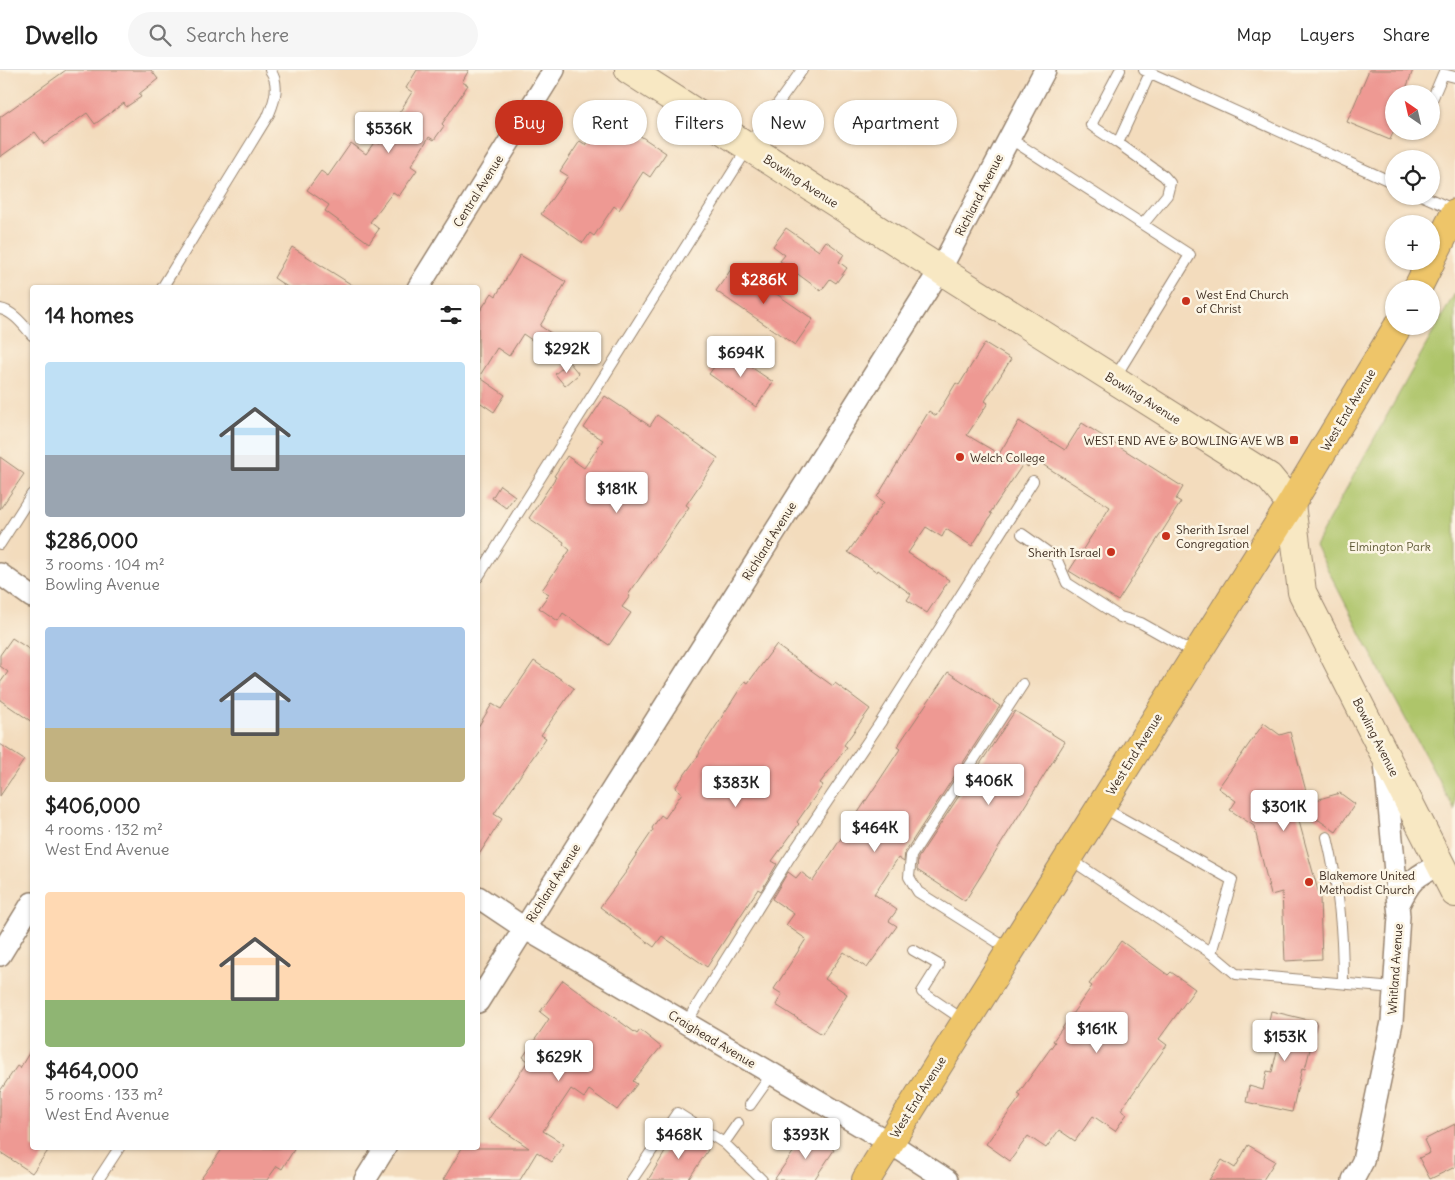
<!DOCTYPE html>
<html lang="en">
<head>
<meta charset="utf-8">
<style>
	body { margin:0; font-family:Delius,sans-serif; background:#f6f6f6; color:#222; height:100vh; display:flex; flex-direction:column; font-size:19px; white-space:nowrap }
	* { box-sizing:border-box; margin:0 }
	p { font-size:16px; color:#767676 }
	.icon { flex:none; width:28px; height:28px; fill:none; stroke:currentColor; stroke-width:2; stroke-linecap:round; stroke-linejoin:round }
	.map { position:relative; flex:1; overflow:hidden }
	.side { position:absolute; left:30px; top:215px; width:450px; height:865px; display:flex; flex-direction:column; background:#fff; border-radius:5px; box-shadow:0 1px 4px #0004 }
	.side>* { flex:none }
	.hud { position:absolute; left:495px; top:30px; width:475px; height:45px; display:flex; gap:10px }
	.needle { width:32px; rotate:326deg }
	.tools { position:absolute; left:1385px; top:15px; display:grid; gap:10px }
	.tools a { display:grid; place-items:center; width:55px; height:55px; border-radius:50%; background:#fff; box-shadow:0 1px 4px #0004; font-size:25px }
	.price { position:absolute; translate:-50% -42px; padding:0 11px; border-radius:5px; background:#fff; color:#222; font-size:16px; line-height:32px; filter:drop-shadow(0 1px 2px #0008) }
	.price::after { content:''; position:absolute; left:50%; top:30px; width:15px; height:11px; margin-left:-8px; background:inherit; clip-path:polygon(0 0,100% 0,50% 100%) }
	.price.current { background:#c8321e; color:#fff }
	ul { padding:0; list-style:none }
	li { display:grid; align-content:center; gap:10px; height:265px; padding:0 15px }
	li span { display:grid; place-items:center; height:155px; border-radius:5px; color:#555 }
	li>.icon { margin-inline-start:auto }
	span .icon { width:90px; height:90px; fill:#fffc; stroke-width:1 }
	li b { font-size:21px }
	h2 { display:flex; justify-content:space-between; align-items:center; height:60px; padding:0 15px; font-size:21px }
	.tag { padding:0 18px; border-radius:22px; background:#fff; box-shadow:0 1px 4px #0004; font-size:18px; line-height:45px }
	.tag.current { background:#c8321e; color:#fff }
	header { display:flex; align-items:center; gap:30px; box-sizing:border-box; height:70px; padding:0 25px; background:#fff; border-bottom:1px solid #e0e0e0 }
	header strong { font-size:24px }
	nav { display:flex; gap:28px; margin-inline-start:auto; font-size:18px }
	.search { width:350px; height:45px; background:#f6f6f6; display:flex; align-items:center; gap:12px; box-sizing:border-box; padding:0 18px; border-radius:28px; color:#767676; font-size:19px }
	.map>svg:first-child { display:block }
	.green { fill:#aec56a; stroke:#747844 }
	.building { fill:#ee9993 }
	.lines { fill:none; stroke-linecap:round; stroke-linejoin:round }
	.lane-casing { stroke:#97836e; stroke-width:12 }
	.street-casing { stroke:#97836e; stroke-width:24 }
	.secondary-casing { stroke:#97836e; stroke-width:30 }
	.primary-casing { stroke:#97836e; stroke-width:30 }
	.lane { stroke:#fff; stroke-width:10 }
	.street { stroke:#fff; stroke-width:21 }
	.secondary { stroke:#f8e8c3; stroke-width:28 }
	.primary { stroke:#eec569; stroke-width:28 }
	.poi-dot { fill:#c8321e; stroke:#fcf5e5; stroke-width:2 }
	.labels { text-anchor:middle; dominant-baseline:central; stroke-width:5; stroke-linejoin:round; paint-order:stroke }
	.street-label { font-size:12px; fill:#3b2a1e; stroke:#fcf5e5 }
	.poi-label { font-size:12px; fill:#3b2a1e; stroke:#fcf5e5; text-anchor:start }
	.park-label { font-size:12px; fill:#5e5835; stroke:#fcf5e5 }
</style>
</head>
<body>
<header>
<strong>Dwello</strong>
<div class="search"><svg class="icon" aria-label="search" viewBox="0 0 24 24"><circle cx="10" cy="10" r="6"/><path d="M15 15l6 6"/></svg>Search here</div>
<nav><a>Map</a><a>Layers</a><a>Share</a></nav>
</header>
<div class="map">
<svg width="1455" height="1110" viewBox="0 0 1455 1110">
	<rect width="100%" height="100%" fill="#fcf5e5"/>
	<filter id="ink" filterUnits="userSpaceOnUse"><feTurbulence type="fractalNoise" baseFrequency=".02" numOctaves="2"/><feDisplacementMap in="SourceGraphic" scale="10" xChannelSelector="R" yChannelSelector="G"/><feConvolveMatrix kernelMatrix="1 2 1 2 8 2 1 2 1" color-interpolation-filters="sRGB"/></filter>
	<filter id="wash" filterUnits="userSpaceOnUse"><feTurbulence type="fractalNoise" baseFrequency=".0096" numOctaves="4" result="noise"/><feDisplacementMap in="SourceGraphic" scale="20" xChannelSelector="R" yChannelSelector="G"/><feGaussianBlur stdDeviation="1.12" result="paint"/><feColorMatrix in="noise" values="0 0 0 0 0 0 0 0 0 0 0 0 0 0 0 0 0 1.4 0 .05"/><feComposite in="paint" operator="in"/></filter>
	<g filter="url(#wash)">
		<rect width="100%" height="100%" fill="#f3dcbd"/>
		<path class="green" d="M1455 223V741L1389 618 1315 475Z"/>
		<g id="blocks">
			<path class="building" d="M66 0H151L158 9 139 24 141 27 126 37 124 33 95 54 87 43 44 74 35 62 0 87V47Z
				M417 0H469L462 12 468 15 442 54 444 56 434 70 429 67 411 96 417 100 399 126 393 122 370 152 379 159 369 173 325 141 329 135 307 120 321 101 328 106 351 73 366 84 375 71 380 74 412 22 406 18Z
				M1369 0H1413L1404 24H1394V60L1390 70 1347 52Z
				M611 39 630 52 627 57 666 83 650 107 643 102 619 140 614 136 594 166 590 163 583 173 541 144 568 106 560 101 580 71 586 75Z
				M786 158 819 181 826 171 844 184 839 192 847 198 836 213 830 209 821 221 780 191 785 185 773 176Z
				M292 177 357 218H289L274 208Z
				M520 185 566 212 540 256 554 265 545 279 523 264 509 286 497 278 479 307 505 325 494 342 478 331V244L492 223 496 226Z
				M734 195 813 249 795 275 716 221Z
				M985 273 1011 289 985 331 988 333 967 365 999 384 1019 351 1065 380 1082 353 1183 417 1176 429 1181 432 1118 531 1069 501 1110 437 1034 389 1028 397 1023 394 990 443 992 444 972 476 946 459 942 467 926 457 908 483 949 510 927 543 907 530 911 524 878 500 877 502 848 482 884 432 877 427 929 341 936 346 956 313 959 315Z
				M726 280 773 312 756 337 709 304Z
				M569 292 579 304 565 316 555 304Z
				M605 326 650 356 657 345 718 388 686 435 689 437 628 525 630 526 622 537 631 543 609 575 563 543 558 551 539 538 549 524 542 520 570 480 563 474 564 472 529 448 556 407 554 406 567 386 584 398 603 370 584 358Z
				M0 387 24 404 0 439Z
				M500 415 515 426 506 438 492 428Z
				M12 568 32 581V652L0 630V613L8 602 0 596V585Z
				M776 575 833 616 835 613 870 639 844 675 847 677 820 713 823 715 797 752 799 754 772 791 777 794 761 821 758 819 707 897 662 866 654 877 600 837 629 798 628 797 653 760 652 758 661 745 665 748 682 723 675 718 700 683 699 682 727 639 745 611 748 613Z
				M534 591 574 618 541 665 546 668 494 744 502 749 478 786V657L492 634 501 639Z
				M948 602 1000 636 905 782 904 792 898 788 874 824 897 840 889 851 897 856 867 898 844 882 825 909 847 924 822 964 776 935 782 924 774 919 806 869 786 855 794 844 772 829 788 802 796 808 801 802 813 811 900 679 897 677Z
				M1015 641 1065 672 965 831 917 800 918 788Z
				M1264 653 1280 665 1290 662 1309 732 1340 723 1355 734 1336 762 1294 733 1320 828 1322 889 1285 891 1282 822 1271 825 1254 756 1230 740 1236 731 1218 718Z
				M0 674 24 690 0 726Z
				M1121 871 1168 905 1171 902 1195 919 1159 969 1167 975 1121 1040 1127 1044 1115 1061 1093 1046 1075 1071 1059 1060 1046 1078 1028 1066 1010 1091 986 1074 1021 1026 1018 1024 1055 972 1053 971 1092 916 1089 914Z
				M563 910 637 964 640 960 661 977 633 1011 637 1014 617 1040 589 1020 584 1028 571 1019 543 1061 564 1074 552 1092 537 1082 520 1110H443L462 1078H529L488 1050 528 991 523 987 549 949 540 942Z
				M1271 941 1317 952 1305 999 1302 998 1292 1042 1246 1032 1249 1016 1263 1020 1267 1001 1272 1002 1280 968 1266 965Z
				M32 978V1078H50L32 1103 0 1082V1021L17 996 20 998Z
				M1455 1054V1097L1430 1109 1419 1088 1430 1083 1424 1070Z
				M678 1061 708 1080 688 1110H648Z
				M807 1062 834 1080 814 1110H774Z
				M1248 1075 1275 1091 1263 1110H1209L1222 1090 1235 1098Z
				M223 1078H295L282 1099 277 1096 267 1110H200Z"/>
		</g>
	</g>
	<g filter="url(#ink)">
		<use href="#blocks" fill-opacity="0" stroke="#97836e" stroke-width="1"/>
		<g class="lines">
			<g class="lane-casing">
				<path id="lane" d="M1144 0 1394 113
					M1431 32 1443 4 1455 7
					M1009 68 1190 185 1114 309
					M1118 73 1095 58 1091 55 1120 0
					M1423 126 1455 140
					M1143 154 1167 125 1170 113 1164 106 1118 73 1150 3
					M162 218 269 44C275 30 280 14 270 0
					M0 239C13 241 24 256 32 265
					M1022 464 1056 488 1067 513 1120 547 1141 553 1196 584
					M0 474 32 424
					M478 507 761 57 802 0
					M1102 737 1232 810 1211 883
					M1327 767C1339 819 1343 860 1343 913
					M1070 789 1211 883 1236 904 1394 918
					M913 880 939 895 922 922 965 951
					M1010 880 918 822 909 807 911 786 1023 614
					M686 953 788 790 880 653 1033 411
					M750 1035 772 1004
					M724 1073 738 1053
					M98 1110 119 1078
					M632 1110 677 1043 724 1073 762 1110"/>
			</g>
			<g class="street-casing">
				<path id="street" d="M418 218 554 0
					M0 504 32 527
					M478 827 524 858 890 1073 947 1110
					M1398 836C1411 809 1414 807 1441 794
					M0 885 32 833
					M478 932 940 200 1045 0
					M365 1110 385 1078
					M1353 1110 1363 1091 1392 952 1399 846 1385 692"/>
			</g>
			<g class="secondary-casing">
				<path id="secondary" d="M629 0 953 208 1269 407 1291 434 1302 522 1455 823"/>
			</g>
			<g class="primary-casing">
				<path id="primary" d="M1431 190 1455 143
					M1417 219 1431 191
					M866 1110 1291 434 1398 256"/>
			</g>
			<use href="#lane" class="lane"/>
			<use href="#street" class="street"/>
			<use href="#secondary" class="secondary"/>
			<use href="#primary" class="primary"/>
		</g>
	</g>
	<g class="poi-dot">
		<circle cx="1186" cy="231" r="5"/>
		<rect x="1289" y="365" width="10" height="10" rx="2.5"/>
		<circle cx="960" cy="387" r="5"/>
		<circle cx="1166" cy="466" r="5"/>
		<circle cx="1111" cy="482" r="5"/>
		<circle cx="1309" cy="812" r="5"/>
	</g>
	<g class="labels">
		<g class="street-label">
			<text transform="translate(801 111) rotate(33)">Bowling Avenue</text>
			<text transform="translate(478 121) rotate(-58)">Central Avenue</text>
			<text transform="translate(979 125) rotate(-63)">Richland Avenue</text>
			<text transform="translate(1143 328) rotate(32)">Bowling Avenue</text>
			<text transform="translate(1348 340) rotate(-59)">West End Avenue</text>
			<text transform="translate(769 471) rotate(-58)">Richland Avenue</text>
			<text transform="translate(1376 667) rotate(63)">Bowling Avenue</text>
			<text transform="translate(1134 684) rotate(-58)">West End Avenue</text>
			<text transform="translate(553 813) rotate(-58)">Richland Avenue</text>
			<text transform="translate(1395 899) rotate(-86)">Whitland Avenue</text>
			<text transform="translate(712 969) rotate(31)">Craighead Avenue</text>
			<text transform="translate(918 1027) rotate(-58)">West End Avenue</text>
		</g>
		<g class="poi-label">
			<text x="1196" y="224">West End Church<tspan x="1196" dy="14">of Christ</tspan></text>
			<text x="1284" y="370" text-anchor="end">WEST END AVE &amp; BOWLING AVE WB</text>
			<text x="970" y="387">Welch College</text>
			<text x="1176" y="459">Sherith Israel<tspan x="1176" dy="14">Congregation</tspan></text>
			<text x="1101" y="482" text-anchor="end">Sherith Israel</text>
			<text x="1319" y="805">Blakemore United<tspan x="1319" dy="14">Methodist Church</tspan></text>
		</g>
		<g class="park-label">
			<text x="1390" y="476">Elmington Park</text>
		</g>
	</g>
</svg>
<div class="tools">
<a><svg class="needle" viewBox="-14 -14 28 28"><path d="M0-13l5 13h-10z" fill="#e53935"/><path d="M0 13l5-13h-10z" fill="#767676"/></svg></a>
<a><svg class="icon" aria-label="locate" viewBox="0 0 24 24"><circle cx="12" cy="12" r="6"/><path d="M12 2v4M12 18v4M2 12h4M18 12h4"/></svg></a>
<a>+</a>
<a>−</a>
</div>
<b class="price" style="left:389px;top:84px">$536K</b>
<b class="price current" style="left:764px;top:235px">$286K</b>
<b class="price" style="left:567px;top:304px">$292K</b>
<b class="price" style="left:741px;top:308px">$694K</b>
<b class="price" style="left:617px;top:444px">$181K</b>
<b class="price" style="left:989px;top:736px">$406K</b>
<b class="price" style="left:736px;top:738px">$383K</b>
<b class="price" style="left:1284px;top:762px">$301K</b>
<b class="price" style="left:875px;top:783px">$464K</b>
<b class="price" style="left:1097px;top:984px">$161K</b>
<b class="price" style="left:1285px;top:992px">$153K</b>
<b class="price" style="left:559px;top:1012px">$629K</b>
<b class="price" style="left:679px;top:1090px">$468K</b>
<b class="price" style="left:806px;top:1090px">$393K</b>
<div class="hud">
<a class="tag current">Buy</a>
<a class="tag">Rent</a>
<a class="tag">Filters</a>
<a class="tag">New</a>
<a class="tag">Apartment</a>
</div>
<section class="side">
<h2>14 homes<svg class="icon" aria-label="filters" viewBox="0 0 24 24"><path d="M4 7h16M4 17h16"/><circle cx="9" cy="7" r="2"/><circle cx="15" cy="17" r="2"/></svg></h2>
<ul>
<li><span style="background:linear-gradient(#bfe0f5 60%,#9aa5b1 0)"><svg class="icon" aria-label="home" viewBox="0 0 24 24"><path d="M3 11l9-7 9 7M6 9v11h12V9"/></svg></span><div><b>$286,000</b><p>3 rooms · 104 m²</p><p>Bowling Avenue</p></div></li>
<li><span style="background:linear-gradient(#a9c7e8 65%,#c2b280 0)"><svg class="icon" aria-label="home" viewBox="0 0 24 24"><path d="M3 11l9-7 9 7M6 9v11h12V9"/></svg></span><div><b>$406,000</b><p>4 rooms · 132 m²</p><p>West End Avenue</p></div></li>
<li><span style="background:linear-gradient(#ffd9b3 70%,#8fb573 0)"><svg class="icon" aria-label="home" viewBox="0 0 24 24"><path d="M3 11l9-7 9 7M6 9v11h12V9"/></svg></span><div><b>$464,000</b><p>5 rooms · 133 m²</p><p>West End Avenue</p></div></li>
</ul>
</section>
</div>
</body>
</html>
